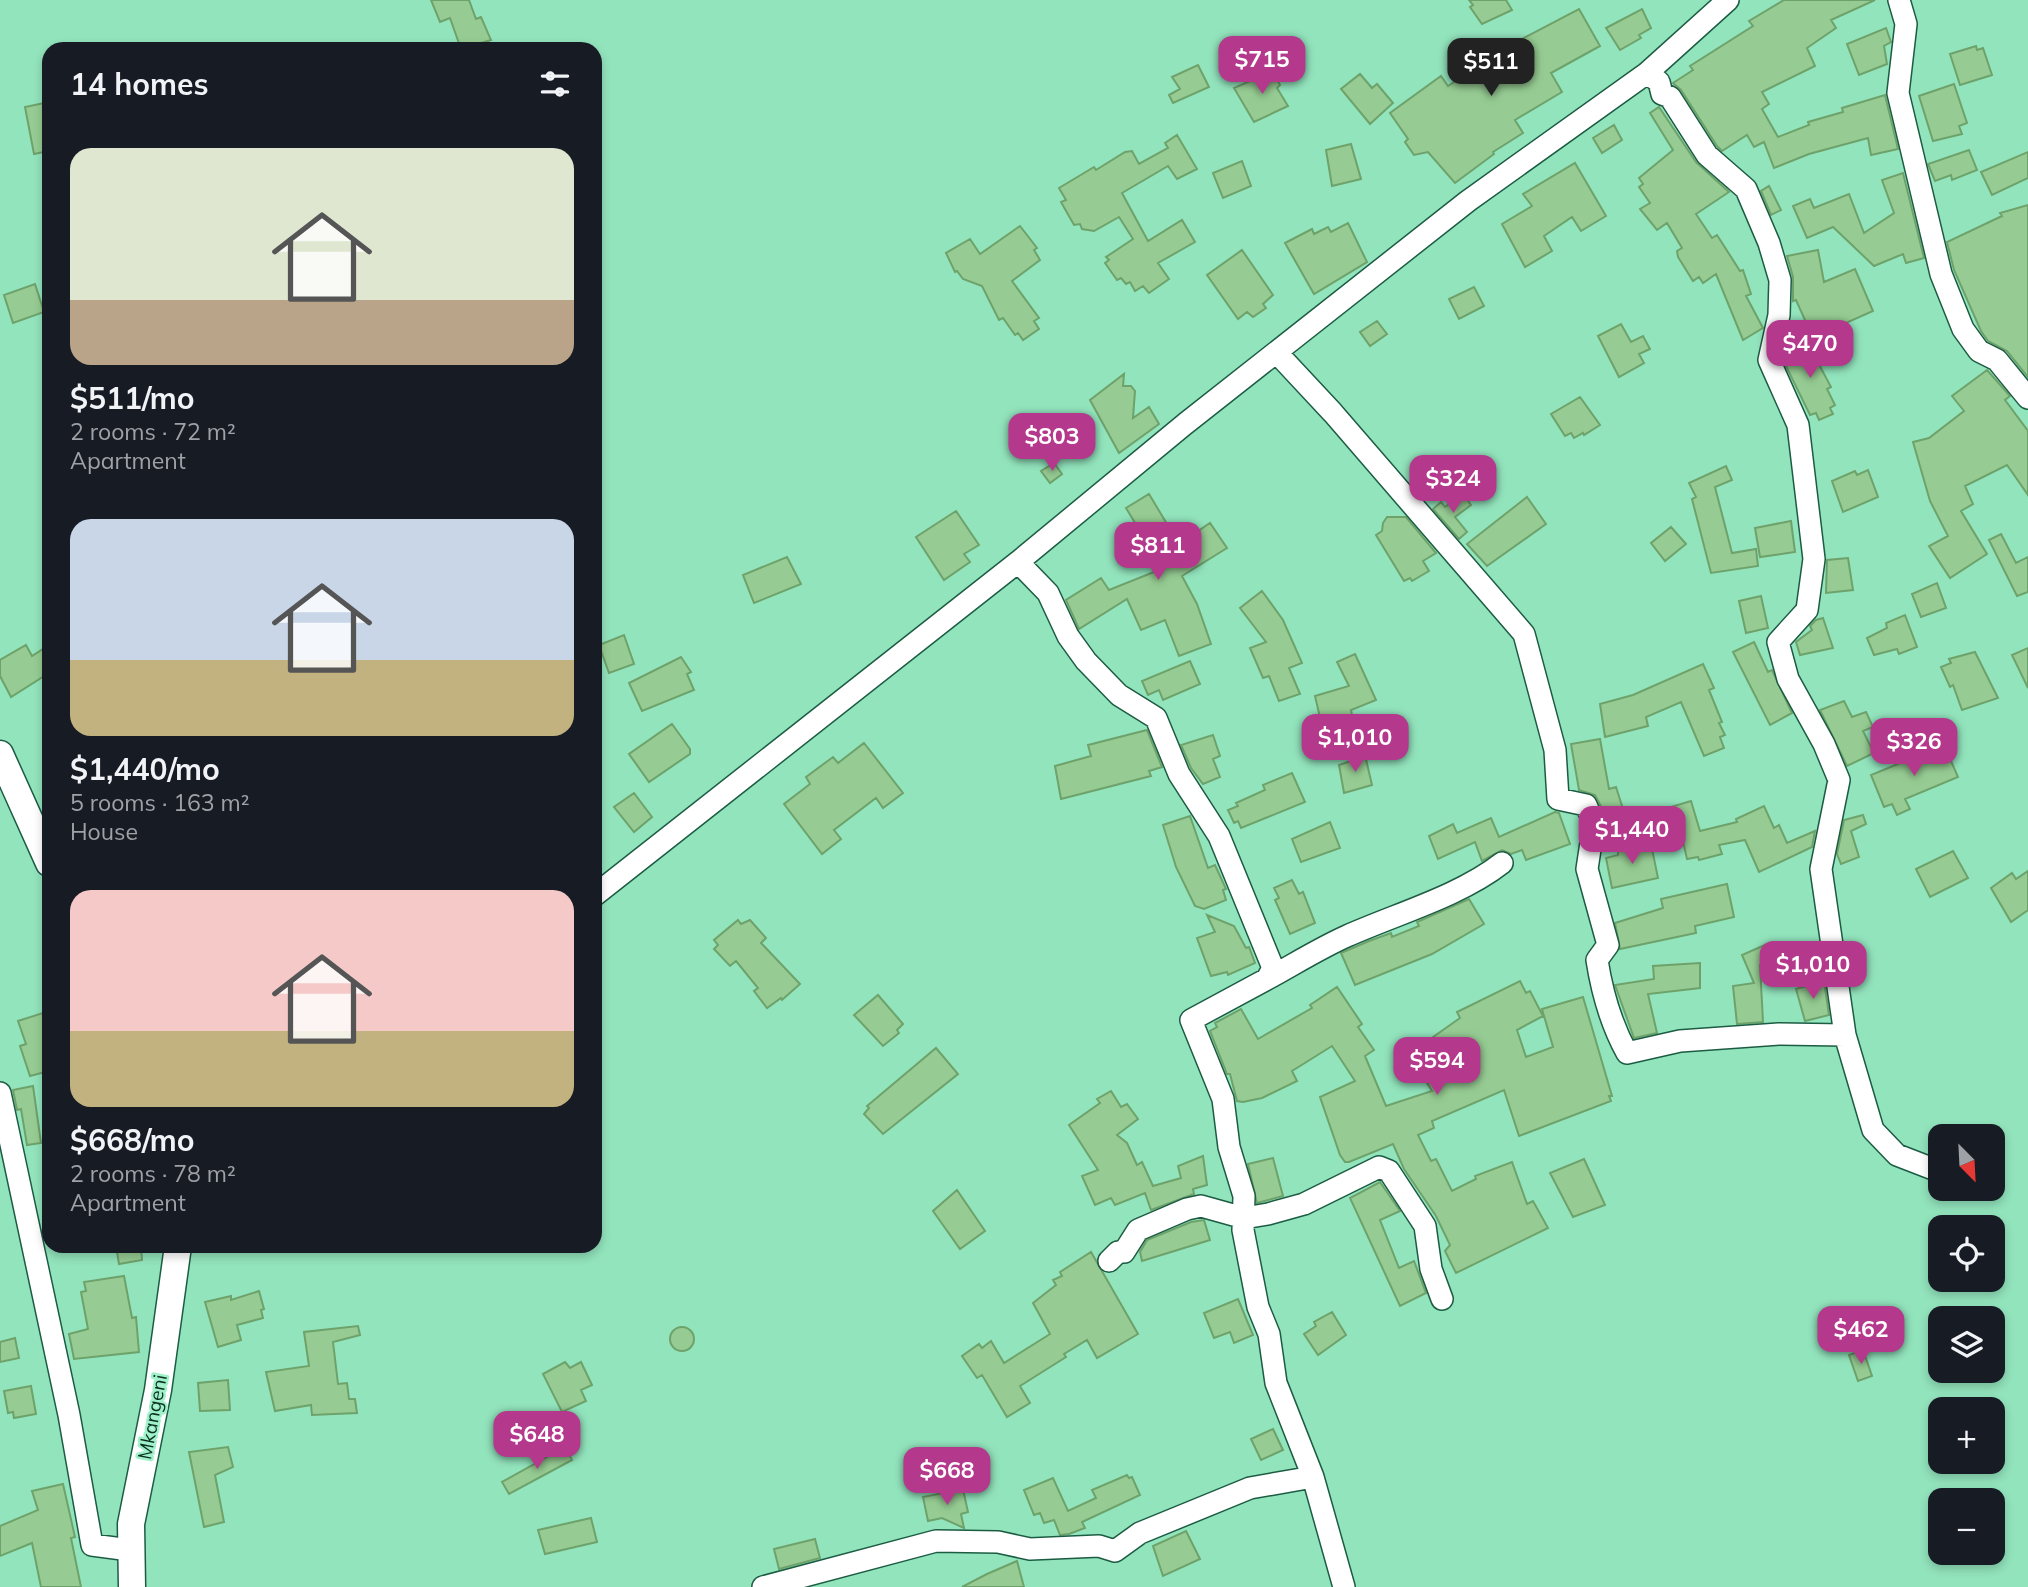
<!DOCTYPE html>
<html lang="en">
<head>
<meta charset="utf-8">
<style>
	body { margin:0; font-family:Mulish,sans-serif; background:#242831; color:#f1f3f6; height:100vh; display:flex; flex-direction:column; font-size:26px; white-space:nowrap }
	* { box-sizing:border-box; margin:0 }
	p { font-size:23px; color:#9ea1a6 }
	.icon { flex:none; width:38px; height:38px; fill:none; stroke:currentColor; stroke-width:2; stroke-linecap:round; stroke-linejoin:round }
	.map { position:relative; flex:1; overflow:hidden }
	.panel { position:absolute; left:42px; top:42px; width:560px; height:1211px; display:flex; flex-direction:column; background:#171b24; border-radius:21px; box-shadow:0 4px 10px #0003 }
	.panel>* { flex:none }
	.needle { width:46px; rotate:156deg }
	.fabs { position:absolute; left:1928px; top:1124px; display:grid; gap:14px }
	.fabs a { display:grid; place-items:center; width:77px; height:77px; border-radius:14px; background:#171b24; box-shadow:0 4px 10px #0003; font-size:35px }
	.price { position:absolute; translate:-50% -60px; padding:0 16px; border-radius:14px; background:#b4398c; color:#fff; font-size:23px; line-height:46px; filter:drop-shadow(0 2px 4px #0008) }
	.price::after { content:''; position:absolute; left:50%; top:42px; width:21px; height:16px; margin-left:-10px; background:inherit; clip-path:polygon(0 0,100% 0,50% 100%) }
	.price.current { background:#222; color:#fff }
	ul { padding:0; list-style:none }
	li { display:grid; align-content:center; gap:14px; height:371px; padding:0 28px }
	li span { display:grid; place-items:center; height:217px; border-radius:21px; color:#555 }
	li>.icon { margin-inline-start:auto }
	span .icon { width:126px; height:126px; fill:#fffc; stroke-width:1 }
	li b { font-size:30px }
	h2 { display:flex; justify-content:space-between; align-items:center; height:84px; padding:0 28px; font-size:30px }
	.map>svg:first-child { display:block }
	.building { fill:#96cc93; stroke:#6ea26b; stroke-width:2 }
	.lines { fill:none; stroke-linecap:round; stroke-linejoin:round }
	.minor-casing { stroke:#1c5c43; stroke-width:24 }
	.tertiary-casing { stroke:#1c5c43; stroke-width:29 }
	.minor { stroke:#fff; stroke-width:21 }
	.tertiary { stroke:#fff; stroke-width:26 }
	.labels { text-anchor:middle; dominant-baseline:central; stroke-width:5; stroke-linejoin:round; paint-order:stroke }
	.street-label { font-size:19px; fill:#0c2f21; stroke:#9ff1ca }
</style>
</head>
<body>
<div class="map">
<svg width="2028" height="1587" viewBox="0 0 2028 1587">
	<rect width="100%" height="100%" fill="#92e4bd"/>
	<path class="building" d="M431 0H469L476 19 481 17 491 40 461 49 450 18 440 22Z
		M1469 0H1506L1512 10 1482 24 1470 7 1473 5Z
		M1784 0H1875L1831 20 1836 28 1807 48 1815 66 1762 92 1769 104 1762 109 1778 137 1809 125 1808 122 1843 112 1842 108 1885 95 1898 149 1871 155 1868 138 1809 154 1774 168 1764 142 1754 147 1747 135 1722 151 1717 146 1681 90 1673 83 1693 70 1690 66 1753 26 1749 21Z
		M1579 9 1600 46 1551 73 1562 92 1515 120 1523 133 1493 152 1494 154 1455 183 1428 152 1414 155 1405 142 1408 139 1390 113 1441 76 1448 86 1497 52Z
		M1642 9 1651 28 1639 35 1641 38 1620 50 1606 28Z
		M1886 28 1891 42 1884 46 1887 64 1859 75 1847 44Z
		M1976 46 1977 50 1983 48 1992 75 1960 85 1950 54Z
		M1198 65 1209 87 1173 103 1169 95 1180 89 1172 77Z
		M1273 71 1280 85 1277 88 1288 106 1254 122 1234 88Z
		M1360 74 1372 88 1377 84 1393 103 1370 124 1341 89Z
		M1954 84 1967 123 1959 126 1962 134 1933 141 1919 96Z
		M49 102V151L34 154 25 107Z
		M1659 107 1696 162 1729 192 1696 214 1712 238 1717 235 1740 271 1743 270 1751 294 1746 296 1763 328 1743 340 1716 274 1703 283 1699 277 1693 281 1678 257 1677 251 1682 248 1667 223 1657 230 1640 209 1650 203 1639 187 1643 184 1639 178 1673 150 1650 113Z
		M1614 125 1622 140 1602 153 1593 138Z
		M1177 135 1197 169 1177 179 1168 166 1122 193 1148 241 1182 220 1195 242 1158 263 1169 279 1149 293 1143 286 1135 291 1130 282 1126 284 1121 278 1117 280 1105 263 1109 260 1106 257 1133 239 1119 217 1094 231 1082 229 1080 224 1074 225 1061 202 1066 200 1059 188 1094 167 1096 170 1125 152 1132 151 1139 164 1168 148 1165 143Z
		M1351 144 1361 179 1332 186 1326 150Z
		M1969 150 1977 170 1952 180 1951 175 1935 181 1928 164Z
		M2028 152V178L1992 195 1981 172Z
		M1242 161 1251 186 1223 198 1213 173Z
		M1575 163 1606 216 1581 231 1572 217 1544 236 1552 251 1525 267 1502 224 1532 206 1523 194Z
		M1903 173 1924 258 1906 263 1903 254 1874 266 1833 227 1807 238 1793 206 1810 199 1814 208 1849 194 1864 233 1894 213 1882 180Z
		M1769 186 1781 210 1771 215 1761 191Z
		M2028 205V377L2007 351 1988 341 1981 331 1954 270 1947 242 2002 216 2000 213Z
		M1348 223 1367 262 1314 294 1285 243 1312 229 1314 234 1328 227 1331 232Z
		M1020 226 1037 248 1034 250 1040 260 1012 281 1039 318 1034 321 1039 329 1023 340 1018 333 1015 335 1003 318 999 320 982 286 963 279 957 271 955 272 946 253 970 239 980 254Z
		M1242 250 1273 295 1263 304 1266 308 1253 317 1247 312 1238 319 1207 275Z
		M1818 250 1824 282 1855 269 1873 311 1839 326 1843 335 1817 347 1796 300 1793 301V277L1787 256Z
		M35 284 44 312 13 323 4 295Z
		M1474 287 1484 306 1459 319 1449 299Z
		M1377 321 1387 334 1370 346 1360 332Z
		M1621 324 1631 342 1643 336 1650 349 1639 354 1644 363 1619 377 1598 336Z
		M1806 340 1831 387 1827 389 1835 405 1830 408 1833 414 1819 420 1816 413 1810 415 1784 362 1789 360 1785 350Z
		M1987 370 2010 396 2005 400 2028 431V495L2007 465 1965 486 1973 504 1961 511 1987 554 1950 578 1929 546 1948 536 1930 501 1913 442 1929 438 1964 411 1952 396Z
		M1124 374 1123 386H1131L1135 391 1133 418 1149 407 1159 424 1119 453 1090 400Z
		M1580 397 1600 425 1584 435 1583 433 1574 438 1571 433 1565 436 1551 414Z
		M1054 463 1062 474 1050 483 1041 471Z
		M1726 466 1732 480 1715 487 1732 553 1756 549 1758 566 1711 573 1692 499 1696 497 1689 483Z
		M1868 470 1878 497 1843 512 1832 481 1855 471 1857 475Z
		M1149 494 1179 544 1210 523 1227 548 1182 576 1197 604 1211 644 1179 656 1165 620 1141 630 1127 599 1079 629 1066 600 1101 578 1109 590 1159 570 1145 549 1149 546 1126 508Z
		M1463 494 1471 505 1455 517 1467 532 1459 539 1433 509 1441 502 1445 507Z
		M1527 497 1546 524 1487 566 1467 544Z
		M956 511 979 545 964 554 970 562 944 580 916 537Z
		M1387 517H1406L1436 553 1423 561 1429 571 1412 581 1410 578 1404 581 1376 535 1382 531 1383 523Z
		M1791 521 1795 552 1760 557 1755 528Z
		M1671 527 1686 544 1665 561 1651 543Z
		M2001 534 2016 563 2028 557V592L2017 596 1989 540Z
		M787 557 801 584 754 603 743 575Z
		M1848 558 1853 590 1826 593 1827 560Z
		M1937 583 1946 608 1921 617 1912 594Z
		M1262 591 1283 620 1302 663 1289 668 1300 694 1279 701 1269 676 1263 678 1250 648 1266 642 1240 608Z
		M1761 596 1768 628 1746 633 1739 601Z
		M1905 615 1917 647 1899 654 1897 649 1874 655 1867 638 1887 628 1886 623Z
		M1823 618 1833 648 1800 655 1796 642 1812 630 1810 626 1816 620Z
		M624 635 634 664 609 673 599 645Z
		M1754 642 1768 672 1772 670 1792 713 1770 725 1733 652Z
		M26 645 32 656 49 645V673L11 697 0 676V660Z
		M2028 648V688L2012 655Z
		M1975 652 1998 698 1962 710 1953 685 1950 687 1941 667 1951 663 1949 659Z
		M1355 654 1376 700 1351 710 1352 715 1321 722 1315 696 1349 686 1337 662Z
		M681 657 691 672 687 674 694 690 642 711 629 683Z
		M1190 661 1200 684 1163 700 1159 690 1148 695 1142 681Z
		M1703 664 1714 688 1709 690 1722 722 1719 723 1725 735 1720 737 1724 748 1704 756 1681 702 1646 717 1648 726 1605 737 1600 704 1633 695Z
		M1844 701 1852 717 1866 712 1873 727 1863 731 1874 753 1847 766 1820 710Z
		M672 724 690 749V754L649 782 629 754Z
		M1147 730 1162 767 1149 771 1151 776 1061 799 1055 766 1091 756 1088 745Z
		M1213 735 1220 756 1213 759 1220 777 1203 784 1191 768 1181 745Z
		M1600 739 1609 789 1616 787 1623 809 1605 814 1595 795 1579 790 1571 744Z
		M864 743 903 793 883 808 876 798 834 830 841 839 822 854 784 804 810 784 806 777 833 757 838 763Z
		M1944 745 1958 777 1905 799 1910 809 1897 815 1892 804 1884 807 1871 775Z
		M1365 755 1372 785 1344 793 1339 765 1351 761 1350 757Z
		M1292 773 1305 802 1241 828 1238 821 1234 823 1228 810 1238 806 1236 803 1265 790 1263 785Z
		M634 793 652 817 634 832 614 807Z
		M1691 801 1700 831 1737 822 1736 819 1764 806 1774 828 1779 825 1787 843 1815 831 1812 847 1759 872 1745 840 1719 845 1722 854 1699 860 1698 857 1687 859 1680 828 1640 841 1634 818Z
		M1555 812 1559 813 1570 844 1526 860 1522 850 1511 854 1502 850 1482 861 1475 842 1438 859 1429 836 1453 824 1457 833 1491 818 1499 837Z
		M1863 815 1866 824 1851 831 1859 857 1841 864 1837 854 1844 820Z
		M1190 816 1208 868 1215 865 1226 889 1223 890 1226 900 1204 909 1195 906 1176 867 1163 825Z
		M1330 822 1340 848 1301 862 1292 839Z
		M1651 844 1658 878 1612 888 1606 858 1618 855V851Z
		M1953 851 1968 878 1930 897 1916 869Z
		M2028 871V910L2011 922 1991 888 2012 873 2016 879Z
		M1292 880 1299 894 1303 892 1315 923 1290 934 1275 900 1279 898 1274 888Z
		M1727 884 1734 917 1695 926 1696 933 1620 949 1615 923 1663 908 1661 899Z
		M1469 899 1484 924 1432 954 1355 985 1341 953 1369 941 1391 933 1392 937 1419 926 1417 922Z
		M1207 915 1234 926 1246 948 1249 947 1255 963 1228 975 1227 972 1211 976 1197 938 1215 932Z
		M738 920 741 924 750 920 766 938 761 943 800 984 782 1000 781 998 767 1008 754 991 758 988 736 961 730 966 714 949 718 945 714 940Z
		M1765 945 1769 963 1760 965 1763 1022 1737 1024 1733 986 1754 983 1742 955Z
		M1700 963V988L1648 994 1657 1033 1634 1038 1615 985 1654 979 1653 966Z
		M1520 981 1526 993 1530 991 1543 1016 1517 1030 1526 1057 1553 1047 1542 1009 1583 997 1612 1096H1609L1611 1101 1519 1136 1504 1090 1432 1121 1434 1128 1418 1135 1431 1161 1436 1159 1452 1191 1476 1179 1475 1176 1512 1162 1527 1204 1533 1201 1548 1228 1456 1273 1445 1251 1450 1245 1436 1216 1404 1169 1393 1144 1349 1162H1345L1340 1155 1320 1097 1355 1081 1332 1046 1292 1071 1297 1081 1262 1098 1243 1102 1237 1101 1230 1074H1227L1210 1031 1217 1027 1215 1023 1241 1009 1258 1039 1312 1008 1310 1005 1337 987 1362 1024 1358 1027 1374 1050 1365 1056 1386 1106 1432 1091 1409 1054 1460 1018 1457 1012Z
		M1824 981 1829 1015 1805 1021 1796 989Z
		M878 995 903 1024 897 1030 899 1033 883 1046 854 1015Z
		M49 1011V1071L30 1076 20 1046 26 1044 18 1021Z
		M936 1048 958 1074 883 1134 864 1114 869 1108 867 1106Z
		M33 1086 41 1143 27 1145 21 1109 17 1110 13 1090Z
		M1111 1091 1121 1107 1127 1104 1138 1119 1117 1135 1127 1143 1137 1165 1142 1162 1153 1186 1181 1178 1178 1166 1203 1156 1207 1185 1193 1189 1194 1194 1151 1210 1145 1193 1115 1205 1111 1198 1095 1205 1082 1176 1098 1170 1069 1125 1100 1103 1097 1099Z
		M1273 1158 1283 1196 1257 1203 1248 1164Z
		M1584 1159 1605 1205 1573 1217 1550 1173Z
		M1380 1182 1400 1211 1380 1220 1399 1268 1414 1261 1426 1293 1400 1306 1350 1198Z
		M957 1190 985 1231 960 1249 933 1211Z
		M1204 1220 1210 1240 1142 1261 1140 1252 1147 1240 1191 1222Z
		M116 1246H141L142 1260 119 1264Z
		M1091 1252 1138 1334 1097 1358 1087 1340 1064 1354 1066 1357 1020 1386 1030 1403 1007 1417 982 1375 977 1378 962 1356 979 1344 982 1348 991 1341 1004 1363 1050 1334 1033 1303 1056 1285 1053 1280 1062 1276 1060 1272Z
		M124 1276 132 1318 136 1317 139 1352 74 1359 69 1334 88 1329 81 1292 86 1291 84 1282Z
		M259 1291 264 1309 261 1310 263 1318 237 1325 241 1340 218 1347 205 1302 231 1296V1300Z
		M1238 1299 1253 1335 1234 1343 1230 1332 1214 1338 1204 1313Z
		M1332 1312 1346 1335 1318 1355 1304 1334 1316 1326 1314 1322Z
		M358 1326 360 1335 333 1342 338 1384 347 1383 349 1399H355L357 1413 312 1415 311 1405 275 1411 266 1372 309 1366 304 1332Z
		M670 1339a12 12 0 1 1 24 0a12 12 0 1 1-24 0Z
		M15 1338 19 1358 0 1362V1342Z
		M1863 1350 1872 1376 1858 1381 1849 1355Z
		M565 1362 570 1368 581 1362 592 1385 581 1390 586 1401 562 1412 543 1374Z
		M228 1380 230 1410 200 1411 198 1383Z
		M31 1386 36 1414 14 1418 13 1412 8 1413 4 1391Z
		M1273 1429 1283 1450 1261 1460 1251 1439Z
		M228 1447 233 1467 215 1475 224 1522 204 1527 189 1452Z
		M565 1447 572 1460 509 1494 502 1482Z
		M1127 1475 1129 1478 1132 1477 1140 1495 1082 1522 1085 1528 1069 1534 1060 1535 1054 1520 1044 1523 1040 1513 1034 1515 1024 1490 1053 1478 1068 1511 1096 1498 1092 1490Z
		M63 1484 75 1537 71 1538 81 1587H41L32 1543 0 1556V1526L38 1510 32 1491Z
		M963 1489 968 1512 961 1514 964 1528 942 1518 928 1521 923 1497Z
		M591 1518 597 1542 545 1554 538 1530Z
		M1186 1531 1200 1559 1163 1576 1153 1546Z
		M815 1539 820 1558 779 1569 774 1549Z
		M1017 1561 1024 1587H962L987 1574Z"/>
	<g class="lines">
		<g class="minor-casing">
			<path id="minor" d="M1899 0 1906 24 1898 93 1941 274 1963 329 1979 351 1997 360 2028 398
				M1647 73 1659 82 1662 94 1670 97 1707 155 1746 189 1769 243 1780 280 1779 315 1769 360 1798 425 1814 559 1807 610 1778 642 1788 679 1824 744 1839 780 1821 869 1845 1035 1873 1130 1897 1155 1941 1172
				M1277 353 1333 413 1524 634 1555 750 1558 799 1586 805 1594 823 1587 869 1608 945 1597 960C1602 992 1611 1024 1627 1053L1680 1041 1779 1034 1845 1035
				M1018 562 1048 593 1068 636 1086 661 1119 695 1156 718 1179 774 1219 836 1273 968 1267 979 1191 1020 1223 1099 1229 1147 1244 1196 1243 1230 1258 1307 1269 1334 1276 1383 1313 1477 1344 1587
				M595 895 1018 562 1185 424 1468 201 1647 73 1728 0
				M1267 979C1293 965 1320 948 1347 936 1396 914 1460 896 1502 863
				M0 1093 69 1415 92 1545 130 1550
				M1981 1188H1982
				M1109 1261 1118 1252H1124L1138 1230 1187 1209 1201 1206 1244 1218 1268 1214 1304 1204 1379 1167 1389 1171 1425 1226 1431 1269 1442 1299
				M763 1587 936 1541 998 1542 1030 1549 1099 1546 1115 1551 1140 1533 1250 1488 1313 1477"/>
		</g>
		<g class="tertiary-casing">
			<path id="tertiary" d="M0 754 49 863
				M132 1587 131 1524 158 1390 178 1246"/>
		</g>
		<use href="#minor" class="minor"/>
		<use href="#tertiary" class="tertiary"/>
	</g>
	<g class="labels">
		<g class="street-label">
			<text transform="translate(152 1417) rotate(-79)">Mkangeni</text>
		</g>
	</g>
</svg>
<div class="fabs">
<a><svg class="needle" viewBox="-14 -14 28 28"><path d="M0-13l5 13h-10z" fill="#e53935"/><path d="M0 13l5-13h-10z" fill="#9ea1a6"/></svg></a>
<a><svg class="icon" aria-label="locate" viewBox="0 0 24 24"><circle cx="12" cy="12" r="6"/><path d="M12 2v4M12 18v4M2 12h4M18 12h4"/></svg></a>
<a><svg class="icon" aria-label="layers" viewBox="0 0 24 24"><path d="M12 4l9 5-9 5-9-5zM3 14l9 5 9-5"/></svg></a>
<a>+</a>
<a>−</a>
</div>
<b class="price" style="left:1262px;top:96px">$715</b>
<b class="price current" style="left:1491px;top:98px">$511</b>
<b class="price" style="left:1810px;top:380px">$470</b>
<b class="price" style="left:1052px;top:473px">$803</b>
<b class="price" style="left:1453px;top:515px">$324</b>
<b class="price" style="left:1158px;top:582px">$811</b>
<b class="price" style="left:1355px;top:774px">$1,010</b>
<b class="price" style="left:1914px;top:778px">$326</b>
<b class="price" style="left:1632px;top:866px">$1,440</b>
<b class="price" style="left:1813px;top:1001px">$1,010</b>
<b class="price" style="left:1437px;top:1097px">$594</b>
<b class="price" style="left:1861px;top:1366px">$462</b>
<b class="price" style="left:537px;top:1471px">$648</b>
<b class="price" style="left:947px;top:1507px">$668</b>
<section class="panel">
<h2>14 homes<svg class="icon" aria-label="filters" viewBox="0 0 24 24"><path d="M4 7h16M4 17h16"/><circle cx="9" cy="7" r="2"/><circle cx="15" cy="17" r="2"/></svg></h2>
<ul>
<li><span style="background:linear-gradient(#dfe7d0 70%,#b9a48a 0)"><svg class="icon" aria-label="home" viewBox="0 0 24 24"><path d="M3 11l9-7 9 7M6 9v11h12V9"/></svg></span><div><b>$511/mo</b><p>2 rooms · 72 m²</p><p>Apartment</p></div></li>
<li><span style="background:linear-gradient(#c9d6e8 65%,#c2b280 0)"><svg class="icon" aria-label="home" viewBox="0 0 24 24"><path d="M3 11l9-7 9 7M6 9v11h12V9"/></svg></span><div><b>$1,440/mo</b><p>5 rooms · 163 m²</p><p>House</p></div></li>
<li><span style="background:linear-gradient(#f6c9c9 65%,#c2b280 0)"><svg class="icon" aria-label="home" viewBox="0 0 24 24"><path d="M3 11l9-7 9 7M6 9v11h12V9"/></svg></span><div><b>$668/mo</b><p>2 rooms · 78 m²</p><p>Apartment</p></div></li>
</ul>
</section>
</div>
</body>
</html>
